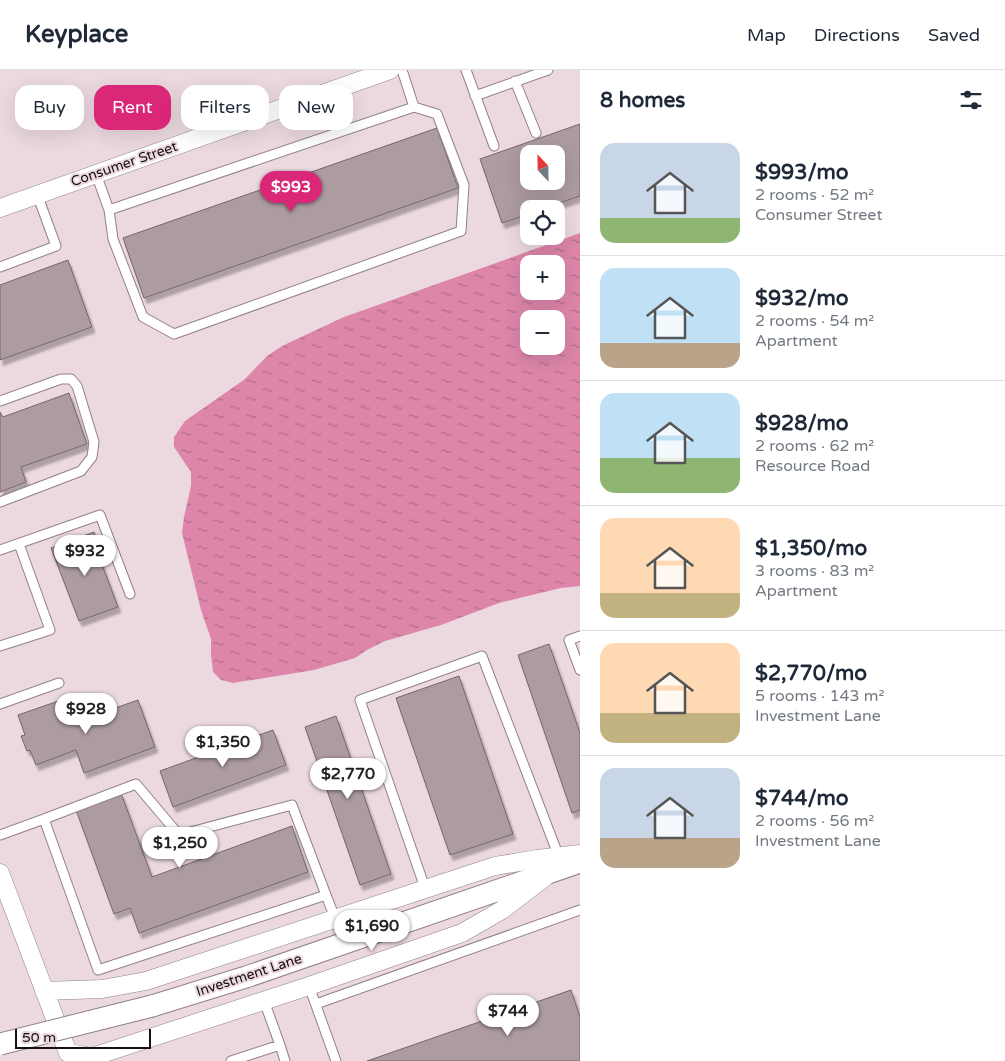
<!DOCTYPE html>
<html lang="en">
<head>
<meta charset="utf-8">
<style>
	body { margin:0; font-family:"Varela Round",sans-serif; background:#f2f2f3; color:#1f2937; height:100vh; display:flex; flex-direction:column; font-size:19px; white-space:nowrap }
	* { box-sizing:border-box; margin:0 }
	p { font-size:16px; color:#747a83 }
	.icon { flex:none; width:28px; height:28px; fill:none; stroke:currentColor; stroke-width:2; stroke-linecap:round; stroke-linejoin:round }
	.map { position:relative; flex:1; overflow:hidden }
	.drawer { display:flex; flex-direction:column; background:#fff; width:425px }
	.drawer>* { flex:none }
	.top-card { position:absolute; left:15px; top:15px; width:475px; height:45px; display:flex; gap:10px }
	.needle { width:32px; rotate:338deg }
	.buttons { position:absolute; left:520px; top:75px; display:grid; gap:10px }
	.buttons a { display:grid; place-items:center; width:45px; height:45px; border-radius:10px; background:#fff; box-shadow:0 5px 20px #0002; font-size:25px }
	.scale { position:absolute; left:15px; bottom:12px; width:136px; box-sizing:border-box; padding-left:5px; border:2px solid #161012; border-top:0; font-size:14px; line-height:18px; white-space:nowrap; color:#161012; -webkit-text-stroke:4px #ecd9e0; paint-order:stroke }
	.price { position:absolute; translate:-50% -42px; padding:0 11px; border-radius:18px; background:#fff; color:#222; font-size:16px; line-height:32px; filter:drop-shadow(0 1px 2px #0008) }
	.price::after { content:''; position:absolute; left:50%; top:30px; width:15px; height:11px; margin-left:-8px; background:inherit; clip-path:polygon(0 0,100% 0,50% 100%) }
	.price.on { background:#db2777; color:#fff }
	ul { padding:0; list-style:none }
	li { display:flex; align-items:center; gap:15px; height:125px; padding:0 20px }
	li+li { border-top:1px solid #e0e1e3 }
	li span { display:grid; place-items:center; flex:none; width:140px; height:100px; border-radius:15px; color:#555 }
	li>.icon { margin-inline-start:auto }
	span .icon { width:60px; height:60px; fill:#fffc; stroke-width:1 }
	li b { font-size:21px }
	h2 { display:flex; justify-content:space-between; align-items:center; height:60px; padding:0 20px; font-size:21px }
	.tag { padding:0 18px; border-radius:15px; background:#fff; box-shadow:0 5px 20px #0002; font-size:18px; line-height:45px }
	.tag.on { background:#db2777; color:#fff }
	header { display:flex; align-items:center; gap:30px; box-sizing:border-box; height:70px; padding:0 25px; background:#fff; border-bottom:1px solid #e0e1e3 }
	header strong { font-size:24px }
	nav { display:flex; gap:28px; margin-inline-start:auto; font-size:18px }
	main { display:flex; flex:1; min-height:0 }
	.map>svg:first-child { display:block }
	.water { fill:url(#water-ripples); fill-rule:evenodd }
	.building { fill:#ac9ba1; stroke:#75656a; fill-rule:evenodd; filter:url(#shadow) }
	.lines { fill:none; stroke-linecap:round; stroke-linejoin:round }
	.service-casing { stroke:#928187; stroke-width:11 }
	.minor-casing { stroke:#928187; stroke-width:19 }
	.tertiary-casing { stroke:#928187; stroke-width:23 }
	.service { stroke:#fff; stroke-width:9 }
	.minor { stroke:#fff; stroke-width:18 }
	.tertiary { stroke:#fff; stroke-width:21 }
	.tertiary-bridge-casing { stroke:#928187; stroke-width:23; stroke-linecap:butt }
	.tertiary-bridge { stroke:#fff; stroke-width:21 }
	.labels { text-anchor:middle; dominant-baseline:central; stroke-width:4; stroke-linejoin:round; paint-order:stroke }
	.street-label { font-size:14px; fill:#161012; stroke:#ecd9e0 }
</style>
</head>
<body>
<header>
<strong>Keyplace</strong>
<nav><a>Map</a><a>Directions</a><a>Saved</a></nav>
</header>
<main>
<div class="map">
<svg width="580" height="991" viewBox="0 0 580 991">
	<defs>
		<pattern id="water-ripples" width="26" height="14" patternUnits="userSpaceOnUse" patternTransform="scale(1.25)"><rect width="26" height="14" fill="#dd86aa"/><path d="M2 4q2-2 4 0t4 0M15 11q2-2 4 0t4 0" fill="none" stroke="#b26c89"/></pattern>
		<filter id="shadow"><feDropShadow dx="3" dy="5.5" stdDeviation="1" flood-color="#0004"/></filter>
	</defs>
	<rect width="100%" height="100%" fill="#ecd9e0"/>
	<path class="water" d="M580 163V516L561 518 499 533 441 555 385 571 367 580 355 588 314 600 233 613 221 610 213 602 211 585V569L201 540 182 463 184 447 191 416V402L174 377V367L185 351 245 309 267 286 282 276 344 247ZM529 194H556V221H529ZM529 249H556V276H529Z"/>
	<path class="building" d="M580 54V126L542 139H529V144L502 153 480 89ZM529 84H556V111H529Z
		M437 58 458 118 144 228 123 168Z
		M68 190 92 257 0 290V215Z
		M69 323 87 374 21 397 26 412 0 422V342L3 347Z
		M94 462 99 474 95 476 118 537 79 551 51 478Z
		M549 574 580 663V740L572 743 518 585Z
		M459 606 513 764 450 785 396 628Z
		M64 629 73 653 138 630 155 677 84 703 76 680 36 695 30 680 27 681 21 666 25 665 18 645Z
		M336 646 391 804 360 815 305 657Z
		M273 660 286 695 173 737 160 701Z
		M121 723 152 807 292 756 308 802 139 863 130 838 114 844 76 740Z
		M571 920 580 947V991H367Z"/>
	<g class="lines">
		<g class="service-casing">
			<path id="service" d="M466 0 494 76
				M515 11 536 63
				M475 26 548 0
				M96 104 109 140 414 37 402 0
				M109 140 113 169 143 247 174 264 461 161 464 115 437 44 414 37
				M0 197 56 176 37 124
				M0 331 61 309H71L77 316 94 372 92 387 81 401 0 432
				M0 480 100 445 130 524
				M580 566 569 570 580 600
				M0 576 50 560 19 474
				M0 634 59 613
				M44 749 136 714 179 765 292 735 326 825
				M0 765 44 749 98 900 326 825 335 848
				M425 818 360 630 482 586 559 787
				M309 916 336 991
				M316 934 580 840
				M280 975 285 991
				M231 991 280 975 264 931"/>
		</g>
		<g class="minor-casing">
			<path id="minor" d="M0 138 390 0
				M0 803 68 983 92 987 309 916 462 863 502 840 545 807
				M44 921 102 919 146 911 495 796 537 789 580 784"/>
		</g>
		<g class="tertiary-casing">
			<path id="tertiary" d="M152 936 246 907 580 792"/>
		</g>
		<use href="#service" class="service"/>
		<use href="#minor" class="minor"/>
		<use href="#tertiary" class="tertiary"/>
		<g class="tertiary-bridge-casing">
			<path id="tertiary-bridge" d="M0 974 152 936"/>
		</g>
		<use href="#tertiary-bridge" class="tertiary-bridge"/>
	</g>
	<g class="labels">
		<g class="street-label">
			<text transform="translate(124 94) rotate(-19)">Consumer Street</text>
			<text transform="translate(249 905) rotate(-18)">Investment Lane</text>
		</g>
	</g>
</svg>
<div class="buttons">
<a><svg class="needle" viewBox="-14 -14 28 28"><path d="M0-13l5 13h-10z" fill="#e53935"/><path d="M0 13l5-13h-10z" fill="#747a83"/></svg></a>
<a><svg class="icon" aria-label="locate" viewBox="0 0 24 24"><circle cx="12" cy="12" r="6"/><path d="M12 2v4M12 18v4M2 12h4M18 12h4"/></svg></a>
<a>+</a>
<a>−</a>
</div>
<div class="scale">50 m</div>
<b class="price on" style="left:291px;top:143px">$993</b>
<b class="price" style="left:85px;top:507px">$932</b>
<b class="price" style="left:86px;top:665px">$928</b>
<b class="price" style="left:223px;top:698px">$1,350</b>
<b class="price" style="left:348px;top:730px">$2,770</b>
<b class="price" style="left:180px;top:799px">$1,250</b>
<b class="price" style="left:372px;top:882px">$1,690</b>
<b class="price" style="left:508px;top:967px">$744</b>
<div class="top-card">
<a class="tag">Buy</a>
<a class="tag on">Rent</a>
<a class="tag">Filters</a>
<a class="tag">New</a>
</div>
</div>
<section class="drawer">
<h2>8 homes<svg class="icon" aria-label="filters" viewBox="0 0 24 24"><path d="M4 7h16M4 17h16"/><circle cx="9" cy="7" r="2"/><circle cx="15" cy="17" r="2"/></svg></h2>
<ul>
<li><span style="background:linear-gradient(#c9d6e8 75%,#8fb573 0)"><svg class="icon" aria-label="home" viewBox="0 0 24 24"><path d="M3 11l9-7 9 7M6 9v11h12V9"/></svg></span><div><b>$993/mo</b><p>2 rooms · 52 m²</p><p>Consumer Street</p></div></li>
<li><span style="background:linear-gradient(#bfe0f5 75%,#b9a48a 0)"><svg class="icon" aria-label="home" viewBox="0 0 24 24"><path d="M3 11l9-7 9 7M6 9v11h12V9"/></svg></span><div><b>$932/mo</b><p>2 rooms · 54 m²</p><p>Apartment</p></div></li>
<li><span style="background:linear-gradient(#bfe0f5 65%,#8fb573 0)"><svg class="icon" aria-label="home" viewBox="0 0 24 24"><path d="M3 11l9-7 9 7M6 9v11h12V9"/></svg></span><div><b>$928/mo</b><p>2 rooms · 62 m²</p><p>Resource Road</p></div></li>
<li><span style="background:linear-gradient(#ffd9b3 75%,#c2b280 0)"><svg class="icon" aria-label="home" viewBox="0 0 24 24"><path d="M3 11l9-7 9 7M6 9v11h12V9"/></svg></span><div><b>$1,350/mo</b><p>3 rooms · 83 m²</p><p>Apartment</p></div></li>
<li><span style="background:linear-gradient(#ffd9b3 70%,#c2b280 0)"><svg class="icon" aria-label="home" viewBox="0 0 24 24"><path d="M3 11l9-7 9 7M6 9v11h12V9"/></svg></span><div><b>$2,770/mo</b><p>5 rooms · 143 m²</p><p>Investment Lane</p></div></li>
<li><span style="background:linear-gradient(#c9d6e8 70%,#b9a48a 0)"><svg class="icon" aria-label="home" viewBox="0 0 24 24"><path d="M3 11l9-7 9 7M6 9v11h12V9"/></svg></span><div><b>$744/mo</b><p>2 rooms · 56 m²</p><p>Investment Lane</p></div></li>
</ul>
</section>
</main>
</body>
</html>
